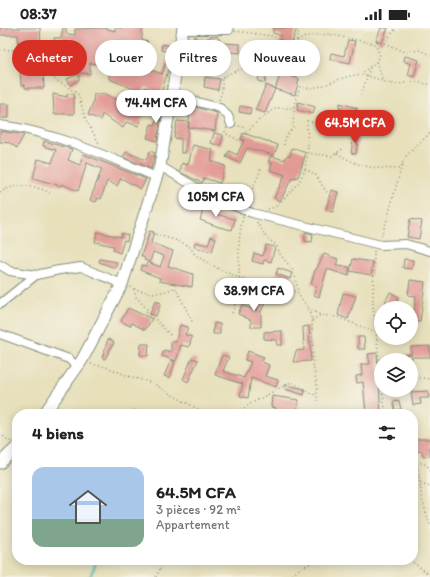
<!DOCTYPE html>
<html lang="fr">
<head>
<meta charset="utf-8">
<style>
	body { margin:0; font-family:Itim,sans-serif; background:#f2f2f2; color:#222; height:100vh; display:flex; flex-direction:column; font-size:15px; white-space:nowrap }
	* { box-sizing:border-box; margin:0 }
	p { font-size:13px; color:#767676 }
	.icon { flex:none; width:22px; height:22px; fill:none; stroke:currentColor; stroke-width:2; stroke-linecap:round; stroke-linejoin:round }
	.map { position:relative; flex:1; overflow:hidden }
	.sheet { position:absolute; left:12px; top:381px; width:406px; height:156px; display:flex; flex-direction:column; background:#fff; border-radius:16px; box-shadow:0 2px 10px #0003 }
	.sheet>* { flex:none }
	.top-card { position:absolute; left:12px; top:12px; width:406px; height:36px; display:flex; gap:8px }
	.buttons { position:absolute; left:374px; top:273px; display:grid; gap:8px }
	.buttons a { display:grid; place-items:center; width:44px; height:44px; border-radius:50%; background:#fff; box-shadow:0 2px 10px #0003; font-size:20px }
	.price { position:absolute; translate:-50% -34px; padding:0 9px; border-radius:14px; background:#fff; color:#222; font-size:13px; line-height:26px; filter:drop-shadow(0 1px 2px #0008) }
	.price::after { content:''; position:absolute; left:50%; top:24px; width:12px; height:9px; margin-left:-6px; background:inherit; clip-path:polygon(0 0,100% 0,50% 100%) }
	.price.on { background:#d93025; color:#fff }
	ul { padding:0; list-style:none }
	li { display:flex; align-items:center; gap:12px; height:100px; padding:0 20px }
	li+li { border-top:1px solid #e0e0e0 }
	li span { display:grid; place-items:center; flex:none; width:112px; height:80px; border-radius:12px; color:#555 }
	li>.icon { margin-inline-start:auto }
	span .icon { width:48px; height:48px; fill:#fffc; stroke-width:1 }
	li b { font-size:17px }
	h2 { display:flex; justify-content:space-between; align-items:center; height:48px; padding:0 20px; font-size:17px }
	.tag { padding:0 14px; border-radius:18px; background:#fff; box-shadow:0 2px 10px #0003; font-size:14px; line-height:36px }
	.tag.on { background:#d93025; color:#fff }
	.status { display:flex; justify-content:space-between; align-items:center; height:28px; padding:0 20px; background:#fff; direction:ltr }
	.status svg { height:11px; fill:currentColor }
	.map>svg:first-child { display:block }
	.lines { fill:none; stroke-linecap:round; stroke-linejoin:round }
	.stream { stroke:#48b8be; stroke-width:2 }
	.building { fill:#e29a95 }
	.minor-casing { stroke:#838e78; stroke-width:10 }
	.major-casing { stroke:#838e78; stroke-width:13 }
	.path { stroke:#838e78; stroke-width:1.5; stroke-dasharray:1 3; stroke-linecap:butt }
	.minor { stroke:#fff; stroke-width:8 }
	.major { stroke:#fff; stroke-width:11 }
</style>
</head>
<body>
<div class="status"><b>08:37</b><svg viewBox="0 0 49 12"><path d="M0 12V9h3v3zM5 12V6h3v6zM10 12V3h3v9zM15 12V0h3v12zM26 1h20v11H26zM47 4h2v5h-2z"/></svg></div>
<div class="map">
<svg width="430" height="549" viewBox="0 0 430 549">
	<rect width="100%" height="100%" fill="#f7f3e8"/>
	<filter id="ink" filterUnits="userSpaceOnUse"><feTurbulence type="fractalNoise" baseFrequency=".025" numOctaves="2"/><feDisplacementMap in="SourceGraphic" scale="8" xChannelSelector="R" yChannelSelector="G"/><feConvolveMatrix kernelMatrix="1 2 1 2 8 2 1 2 1" color-interpolation-filters="sRGB"/></filter>
	<filter id="wash" filterUnits="userSpaceOnUse"><feTurbulence type="fractalNoise" baseFrequency=".012" numOctaves="4" result="noise"/><feDisplacementMap in="SourceGraphic" scale="16" xChannelSelector="R" yChannelSelector="G"/><feGaussianBlur stdDeviation="0.9" result="paint"/><feColorMatrix in="noise" values="0 0 0 0 0 0 0 0 0 0 0 0 0 0 0 0 0 1.4 0 .05"/><feComposite in="paint" operator="in"/></filter>
	<g filter="url(#wash)">
		<rect width="100%" height="100%" fill="#e7e0bb"/>
		<g class="lines">
			<path class="stream" d="M131 386 132 384
				M90 549 97 532"/>
		</g>
		<g id="blocks">
			<path class="building" d="M0 0H40L41 16 19 18 18 7H0Z
				M63 0H66V6L75 7V1L104 0 115 3V0H142V12L148 14 140 38 162 46 167 31 171 32 161 66 145 59 143 66 133 64 134 61 109 51V38L90 35V46L74 44 73 32H79V17L66 14V16L55 17 54 10H61Z
				M274 0H297L288 25 277 20 282 8 273 5Z
				M381 0H388L382 15 376 13Z
				M195 8 200 12 203 10 204 12 212 8 213 9 217 8 222 15 240 16V25L229 24V34H222V22L200 29 193 22Z
				M348 12 355 13 350 35 330 31 331 25 344 28Z
				M254 14 278 23 276 28 253 21Z
				M162 16 173 18 172 25 161 22Z
				M405 28 419 32 414 49 408 47 411 36 404 33Z
				M255 34H272V39H268L265 55 258 53 260 40H255Z
				M43 38 44 60H25V57H21L20 39Z
				M281 45 299 51 295 67 275 61Z
				M79 46V52L70 57 67 51Z
				M205 49 220 51 218 62 204 59Z
				M266 57 275 61 265 85 255 82Z
				M164 63 165 64 157 113 147 110 151 96 155 97Z
				M103 65 125 75 128 71 133 74 129 81 143 85 139 98 126 94 123 100 102 86 101 92 88 87 93 75 94 66H102Z
				M53 66 67 69V66H74V86H54Z
				M298 74 315 79 313 86 297 82Z
				M340 75 357 80 355 86 339 80Z
				M0 76H9V90H0Z
				M191 78 217 85 215 103 188 99Z
				M240 78 251 80 250 86 239 84Z
				M177 93 189 94 185 125H181V111L174 110Z
				M0 103 24 107 17 120 10 115 0 114Z
				M214 105 223 107 221 118 211 115Z
				M243 105 278 117 274 127 247 120 240 135 226 129 229 123 237 127 244 112 241 111Z
				M354 105 359 106 356 126 351 125Z
				M44 113 72 121 68 132 80 137 83 126 146 151 141 161 121 150 117 158 107 153 101 171 98 170 96 174 90 172 102 141 87 135 78 163 62 156 61 158 33 150 38 131 52 135 56 122 43 118Z
				M193 117 213 122 211 133 225 138 220 155 204 150 202 155 180 144 182 135 187 137 189 133Z
				M292 120 306 125 298 149 292 150 280 173 274 170 285 147 270 142 272 135 268 133 271 128 285 132 287 127 290 128Z
				M150 123 155 125 151 141 123 129 126 124 146 132Z
				M331 162 338 164 333 184 326 182Z
				M206 173 214 176 213 182 215 186 235 191 232 202 219 199 200 192Z
				M410 191 422 193 419 211 407 209Z
				M150 203 154 204 151 215 173 223 168 238 193 246 192 259 159 253 160 250 140 242 142 237 147 238 148 234 160 239 164 228 153 224 150 234 144 232 145 230 141 228Z
				M97 204 121 209 122 205 128 207 127 213 124 212 120 225 113 222 114 218 95 214Z
				M305 204 313 206 312 214 305 213Z
				M211 208 216 210 212 224 194 219 195 214 208 217Z
				M266 217 275 219 271 234 264 232 263 236 252 233 254 225 263 228Z
				M324 226 338 231 336 238 349 239V248L327 241 319 269 314 267 316 258 311 256 315 242H316Z
				M100 231 117 234 115 240 99 234Z
				M353 231 373 234 371 247 350 243Z
				M404 231 413 232 412 241 403 240Z
				M278 240 292 245 290 251 276 246Z
				M410 252 425 254 420 294 411 293V286H414L416 268 408 267Z
				M220 254 235 258 232 270 217 267Z
				M263 263 268 265 262 282H261V299H251V292L238 286 242 277 256 283Z
				M390 264 399 269 395 280H385L386 272Z
				M343 265 356 268 348 291 338 287Z
				M155 273 161 275 156 288 150 286Z
				M128 280 152 291 145 302 132 295 130 298 121 293Z
				M214 295 220 296V306H213Z
				M180 297 188 299 185 307 192 309 189 319 181 317 176 333 162 328 164 322 171 324V314H176Z
				M309 298 311 333 293 334 296 323 304 322 303 299Z
				M282 303V317H277L276 312 264 311V304Z
				M358 309H364L365 321H358Z
				M108 311 114 314 105 331 102 330Z
				M141 316H149L148 328 140 327Z
				M430 318V329H411L412 332H406L405 327 410 326 411 328V319Z
				M248 323 264 329 262 334 269 337 265 348 278 352 276 359 251 350 248 370 240 368 243 356 215 347 222 327 229 329 223 343 244 350 251 334 245 332Z
				M377 325 381 386H366L363 354 357 355 356 348 362 347 361 336H370L368 326Z
				M192 330 198 332 188 354 183 351Z
				M171 332 175 334 170 350 164 348Z
				M286 357 305 361 304 367 285 361Z
				M428 363 429 370H420L421 376 413 377 411 364Z
				M272 368 299 372 296 386 283 383 282 386H274L276 380 271 379Z
				M399 373 401 381 395 382 393 374Z
				M413 411H430V428L423 429 422 423 413 424Z"/>
		</g>
	</g>
	<g filter="url(#ink)">
		<use href="#blocks" fill-opacity="0" stroke="#838e78" stroke-width="1"/>
		<g class="lines">
			<g class="minor-casing">
				<path id="minor" d="M183 2H229
					M172 67 220 80 228 88 231 96
					M0 97C55 104 106 128 156 149
					M160 138 212 169 252 185 381 217 406 216 430 223
					M0 237 10 243 36 247
					M0 276 36 247 59 242 81 239 122 256
					M0 306 69 331 77 339"/>
			</g>
			<g class="major-casing">
				<path id="major" d="M44 386 82 332 122 256 160 138 183 0
					M0 435 17 419"/>
			</g>
			<path class="path" d="M235 3 272 8 286 15 297 13 307 8 329 6 375 16 380 28 377 33 361 46
				M297 13 299 0
				M385 15 405 24 420 22 430 27
				M378 20 385 15 396 0
				M0 22 72 21
				M23 22 43 35 50 48 78 66 86 92 100 117
				M377 34 383 53
				M361 67 370 40
				M219 72 222 63V50C231 44 243 40 253 38L254 41 269 43
				M231 96 243 99 247 104 240 113 225 105V102Z
				M247 104C254 96 265 86 275 81 281 78 288 82 294 79L300 59C322 64 338 47 360 47 371 47 382 54 393 56 398 57 403 55 408 54 415 53 423 56 430 56
				M284 117 285 110 293 99 294 79
				M308 125 307 93 322 96 345 108
				M337 125C359 140 374 140 400 141
				M305 141 315 146 327 165
				M0 165C13 154 35 157 50 165
				M244 174 253 160 261 141
				M268 181 277 178 299 154 304 144 308 125 332 128 344 120
				M257 194 266 209 277 218 280 226 292 241 295 247 299 268 307 278 312 292 313 337 317 358V373
				M148 204C157 207 182 213 189 218 192 221 193 225 197 228 226 248 262 259 298 264
				M381 208 386 195 404 130 430 105
				M374 223 373 278 381 347
				M130 259C145 265 161 268 175 259L193 295
				M134 261 136 269 147 281 146 284 156 292 172 309
				M308 280 321 287 337 289 375 304
				M232 285C245 254 234 220 243 189
				M312 292 321 287
				M91 336 106 339 131 349 153 355 172 367 204 384 211 386
				M411 349 430 351
				M382 362 386 386
				M238 386 248 377 291 354 312 366 316 367
				M0 406 11 414
				M413 432 427 437 430 442
				M417 433 422 471 430 497
				M413 452 430 458
				M410 532 430 547
				M156 549 164 532
				M289 549C294 547 295 544 299 541 304 537 309 538 313 532"/>
			<use href="#minor" class="minor"/>
			<use href="#major" class="major"/>
		</g>
	</g>
</svg>
<div class="buttons">
<a><svg class="icon" aria-label="locate" viewBox="0 0 24 24"><circle cx="12" cy="12" r="6"/><path d="M12 2v4M12 18v4M2 12h4M18 12h4"/></svg></a>
<a><svg class="icon" aria-label="layers" viewBox="0 0 24 24"><path d="M12 4l9 5-9 5-9-5zM3 14l9 5 9-5"/></svg></a>
</div>
<b class="price" style="left:156px;top:96px">74.4M CFA</b>
<b class="price on" style="left:355px;top:116px">64.5M CFA</b>
<b class="price" style="left:216px;top:190px">105M CFA</b>
<b class="price" style="left:254px;top:284px">38.9M CFA</b>
<div class="top-card">
<a class="tag on">Acheter</a>
<a class="tag">Louer</a>
<a class="tag">Filtres</a>
<a class="tag">Nouveau</a>
</div>
<section class="sheet">
<h2>4 biens<svg class="icon" aria-label="filters" viewBox="0 0 24 24"><path d="M4 7h16M4 17h16"/><circle cx="9" cy="7" r="2"/><circle cx="15" cy="17" r="2"/></svg></h2>
<ul>
<li><span style="background:linear-gradient(#a9c7e8 65%,#7fa58c 0)"><svg class="icon" aria-label="home" viewBox="0 0 24 24"><path d="M3 11l9-7 9 7M6 9v11h12V9"/></svg></span><div><b>64.5M CFA</b><p>3 pièces · 92 m²</p><p>Appartement</p></div></li>
</ul>
</section>
</div>
</body>
</html>
